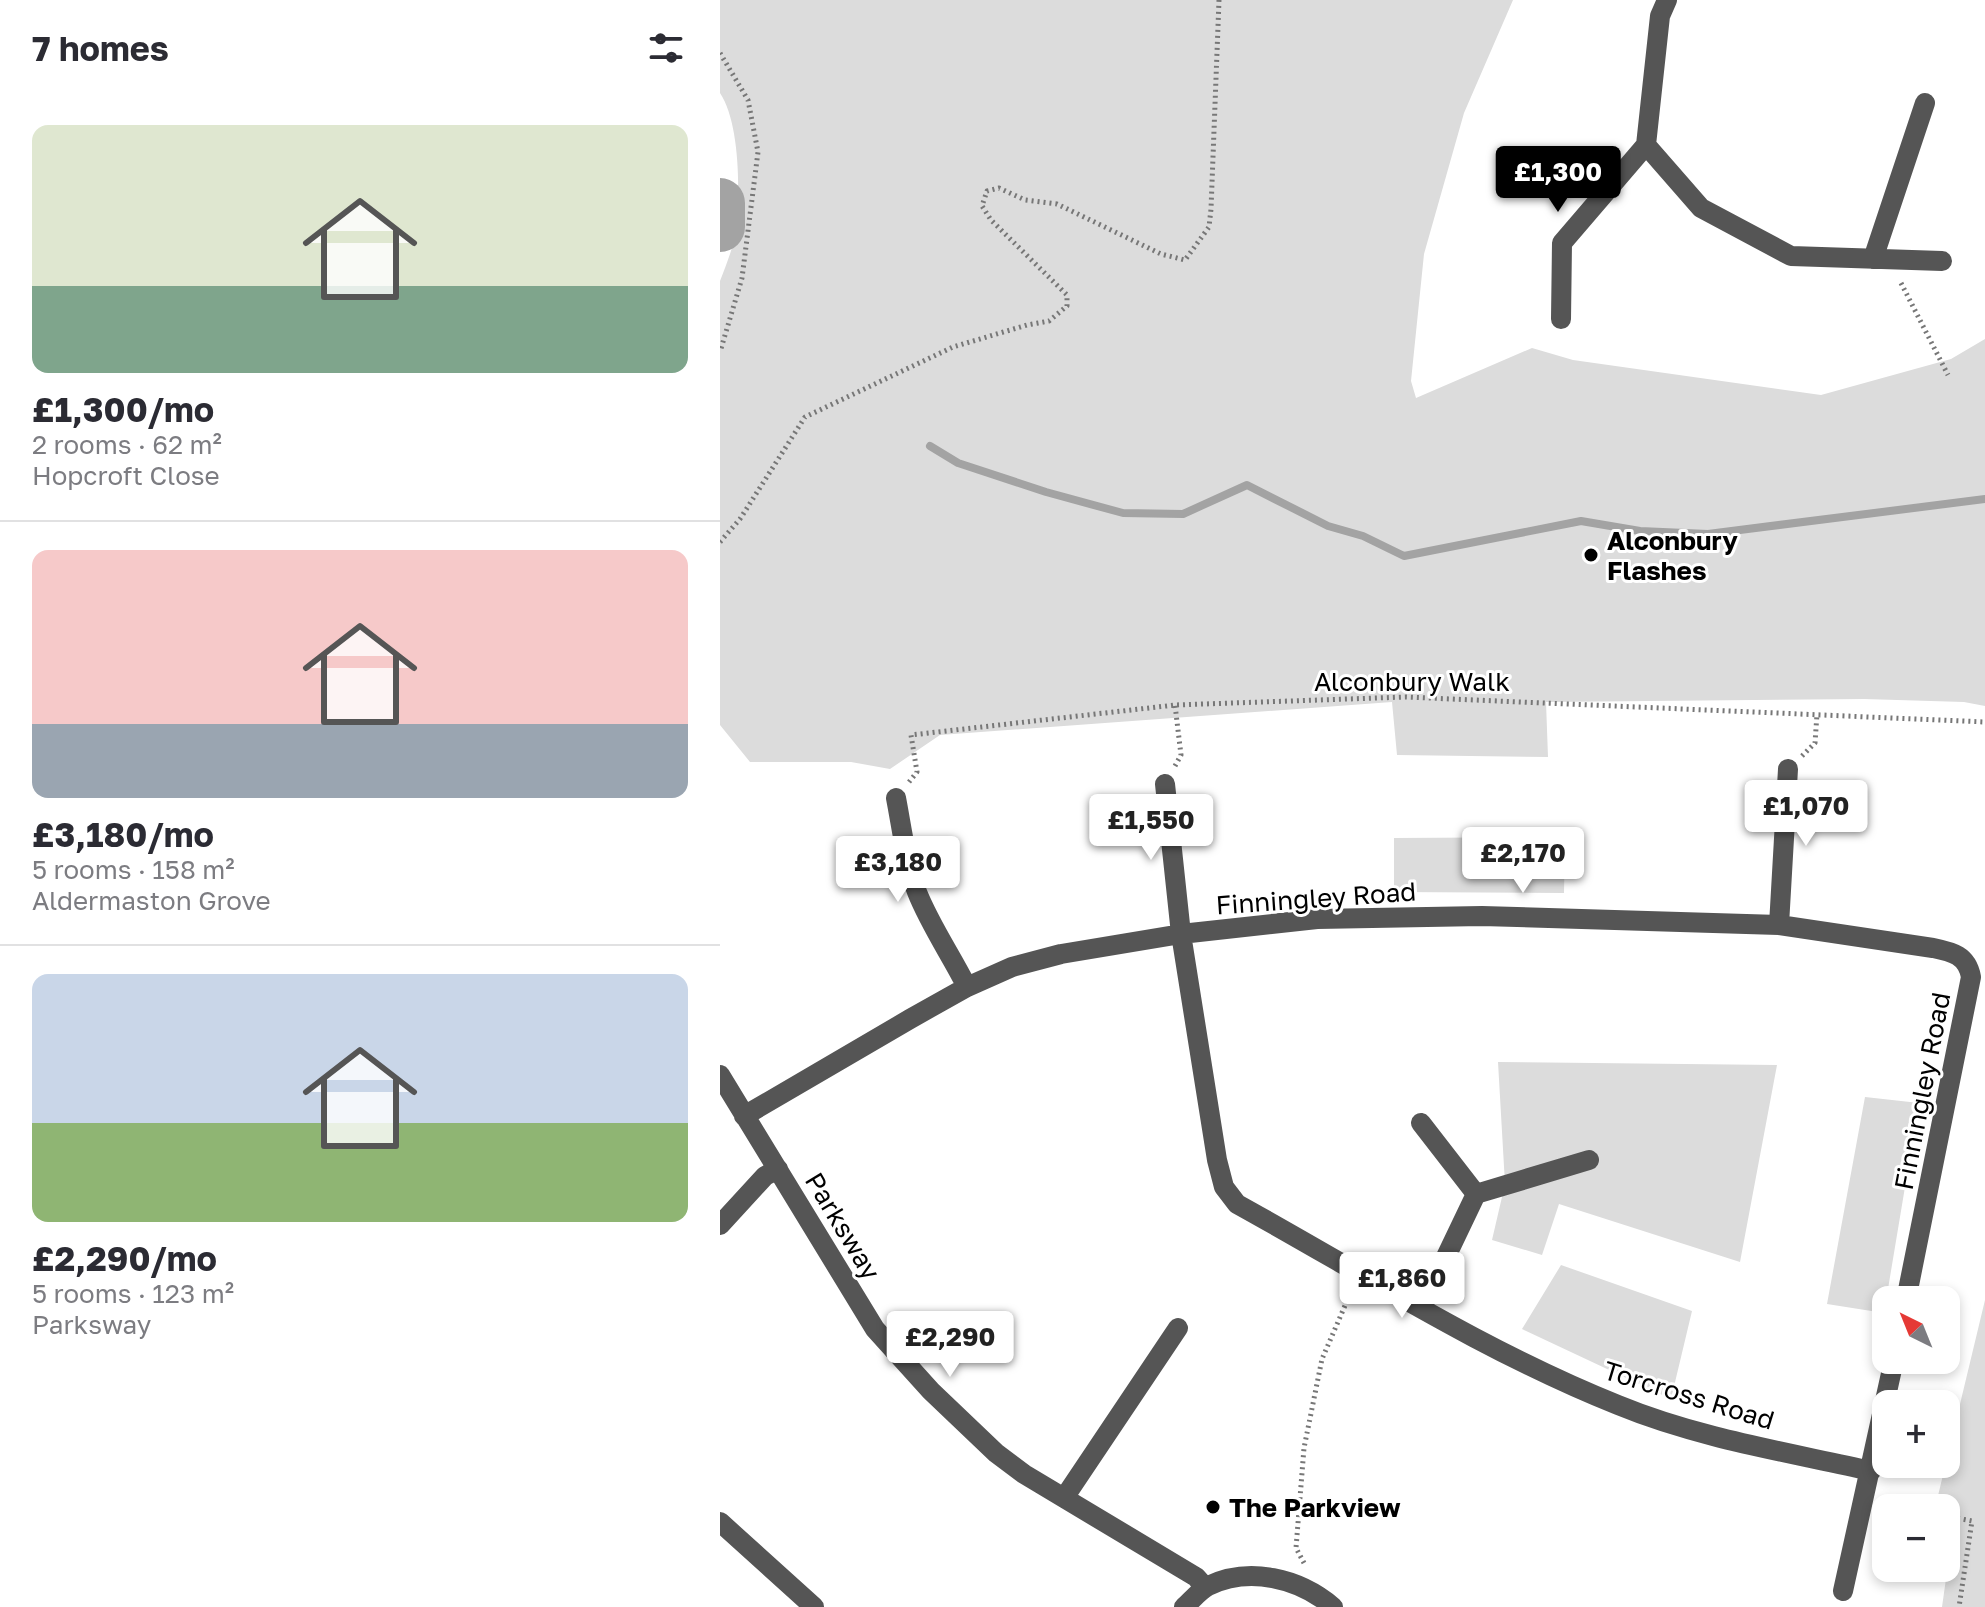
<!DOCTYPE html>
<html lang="en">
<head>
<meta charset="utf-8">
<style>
	body { margin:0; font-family:"Golos Text",sans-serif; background:#f7f7f7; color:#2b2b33; height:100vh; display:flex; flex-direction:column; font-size:30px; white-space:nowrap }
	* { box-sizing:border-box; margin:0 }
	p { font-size:26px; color:#7c7c81 }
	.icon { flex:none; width:44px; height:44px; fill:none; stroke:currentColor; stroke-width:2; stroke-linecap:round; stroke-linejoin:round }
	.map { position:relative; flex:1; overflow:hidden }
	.drawer { display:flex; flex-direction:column; background:#fff; width:720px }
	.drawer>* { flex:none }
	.needle { width:52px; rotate:317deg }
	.fabs { position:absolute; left:1152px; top:1286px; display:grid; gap:16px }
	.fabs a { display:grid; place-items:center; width:88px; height:88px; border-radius:16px; background:#fff; box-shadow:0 4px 12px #0003; font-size:40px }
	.price { position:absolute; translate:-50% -68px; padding:0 18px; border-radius:8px; background:#fff; color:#222; font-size:26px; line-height:52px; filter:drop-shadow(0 2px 4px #0008) }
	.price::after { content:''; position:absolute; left:50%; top:48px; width:24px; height:18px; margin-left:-12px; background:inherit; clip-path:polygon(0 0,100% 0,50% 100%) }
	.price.selected { background:#000; color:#fff }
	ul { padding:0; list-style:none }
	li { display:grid; align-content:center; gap:16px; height:424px; padding:0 32px }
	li+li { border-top:2px solid #e1e1e2 }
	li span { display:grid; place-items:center; height:248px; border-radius:16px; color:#555 }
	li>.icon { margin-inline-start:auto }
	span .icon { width:144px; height:144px; fill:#fffc; stroke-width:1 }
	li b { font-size:34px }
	h2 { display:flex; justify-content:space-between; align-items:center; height:96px; padding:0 32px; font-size:34px }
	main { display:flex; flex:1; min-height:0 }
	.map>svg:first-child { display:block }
	.green { fill:#dcdcdc }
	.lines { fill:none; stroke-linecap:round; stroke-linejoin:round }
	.stream { stroke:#a3a3a3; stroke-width:8 }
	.river { stroke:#a3a3a3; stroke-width:50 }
	.path { stroke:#777; stroke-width:5; stroke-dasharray:2 4; stroke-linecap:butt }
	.minor { stroke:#555; stroke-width:20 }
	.poi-dot { fill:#000; stroke:#fff; stroke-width:3 }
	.labels { text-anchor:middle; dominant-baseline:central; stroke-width:6; stroke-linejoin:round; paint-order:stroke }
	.poi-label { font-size:26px; font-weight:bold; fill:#000; stroke:#fff; text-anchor:start }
	.street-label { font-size:26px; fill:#000; stroke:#fff }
</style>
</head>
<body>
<main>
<section class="drawer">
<h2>7 homes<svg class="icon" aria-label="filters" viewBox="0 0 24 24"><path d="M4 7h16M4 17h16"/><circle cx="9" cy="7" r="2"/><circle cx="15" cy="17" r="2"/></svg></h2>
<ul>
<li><span style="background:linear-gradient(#dfe7d0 65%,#7fa58c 0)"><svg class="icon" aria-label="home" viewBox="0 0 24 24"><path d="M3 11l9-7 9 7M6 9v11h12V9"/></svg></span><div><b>£1,300/mo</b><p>2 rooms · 62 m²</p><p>Hopcroft Close</p></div></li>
<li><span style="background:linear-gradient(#f6c9c9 70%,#9aa5b1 0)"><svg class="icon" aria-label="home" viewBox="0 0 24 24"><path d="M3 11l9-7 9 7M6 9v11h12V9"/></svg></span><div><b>£3,180/mo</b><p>5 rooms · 158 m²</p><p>Aldermaston Grove</p></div></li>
<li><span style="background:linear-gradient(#c9d6e8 60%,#8fb573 0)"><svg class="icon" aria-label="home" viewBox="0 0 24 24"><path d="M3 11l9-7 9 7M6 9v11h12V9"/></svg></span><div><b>£2,290/mo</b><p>5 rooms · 123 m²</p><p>Parksway</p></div></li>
</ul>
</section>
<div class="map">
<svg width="1265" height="1607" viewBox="0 0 1265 1607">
	<rect width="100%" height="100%" fill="#fff"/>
	<path class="green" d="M0 0H793L744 113 704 254 691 381 696 398 812 348 853 360 1101 395 1231 359 1265 339V706L1244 702 1144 699 826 702 828 757 677 755 672 702 220 735 170 769 131 762H30L0 725V281C5 268 11 253 14 240 21 203 21 124 0 93Z
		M845 837 844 893 674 892V838Z
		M778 1062 1057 1065 1020 1262 839 1204 822 1255 772 1240 785 1184Z
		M1145 1097 1199 1103 1164 1313 1107 1304Z
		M841 1265 972 1311 951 1399 802 1329Z
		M1265 1300V1607H1222L1236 1508 1216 1504Z"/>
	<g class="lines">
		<path class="stream" d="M210 446 238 463 326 492 403 513 463 514 527 485 608 526 643 536 684 556 861 521 920 531 988 534 1265 499"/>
		<path class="river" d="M0 203V227"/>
		<path class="path" d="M0 53 28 100 38 152 22 278 0 352
			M1181 283 1228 375
			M0 542 20 519 85 417 233 347 307 325 329 321 347 306V295L271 220 262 206 267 191 279 188 305 200 337 204 441 254 465 260 489 227 491 209 499 0
			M1082 756 1095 743 1097 714
			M455 766 461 755 455 705
			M189 782 197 772 191 735 455 705 685 697 1265 722
			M1163 1502 1189 1508
			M1226 1516 1252 1521 1239 1607
			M584 1563 576 1548 584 1448 602 1359 630 1294"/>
		<path class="minor" d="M947 0 940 16 926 145 981 208 1071 256 1222 261
			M1153 259 1205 103
			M841 319 842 243 926 145
			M445 784 461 934 497 1160 504 1187 517 1204C642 1273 765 1352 898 1405 978 1438 1067 1452 1151 1471
			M176 798C182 829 186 863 197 892 210 925 231 955 247 987
			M1059 925 1068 769
			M0 1075 155 1329 211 1391 276 1453 304 1474 476 1577 485 1587
			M24 1116 190 1019 247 987 292 967 341 954 461 934 597 919 762 916 1059 925 1213 948C1232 952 1247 955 1251 977L1186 1300
			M701 1123 756 1194 702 1307
			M756 1194 869 1160
			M0 1225 45 1176 58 1169
			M344 1498 458 1328
			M0 1522 94 1607
			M1123 1591 1174 1360
			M464 1607C472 1600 479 1591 488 1586 529 1566 579 1578 613 1607"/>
	</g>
	<g class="poi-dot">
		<circle cx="871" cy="555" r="8"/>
		<circle cx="493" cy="1507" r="8"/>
	</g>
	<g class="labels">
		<g class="poi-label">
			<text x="887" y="540">Alconbury<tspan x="887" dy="30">Flashes</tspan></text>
			<text x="509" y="1507">The Parkview</text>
		</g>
		<g class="street-label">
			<text x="692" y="681">Alconbury Walk</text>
			<text transform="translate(596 898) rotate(-4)">Finningley Road</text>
			<text transform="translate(1202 1091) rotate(-79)">Finningley Road</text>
			<text transform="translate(123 1226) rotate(59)">Parksway</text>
			<text transform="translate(969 1395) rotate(17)">Torcross Road</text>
		</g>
	</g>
</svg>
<div class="fabs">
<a><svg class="needle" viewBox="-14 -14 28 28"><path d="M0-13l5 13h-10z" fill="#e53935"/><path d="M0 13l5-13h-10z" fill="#7c7c81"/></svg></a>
<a>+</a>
<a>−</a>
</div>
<b class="price selected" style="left:838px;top:214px">£1,300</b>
<b class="price" style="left:1086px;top:848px">£1,070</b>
<b class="price" style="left:431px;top:862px">£1,550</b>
<b class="price" style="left:803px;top:895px">£2,170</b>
<b class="price" style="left:178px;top:904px">£3,180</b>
<b class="price" style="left:682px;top:1320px">£1,860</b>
<b class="price" style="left:230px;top:1379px">£2,290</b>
</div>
</main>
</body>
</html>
